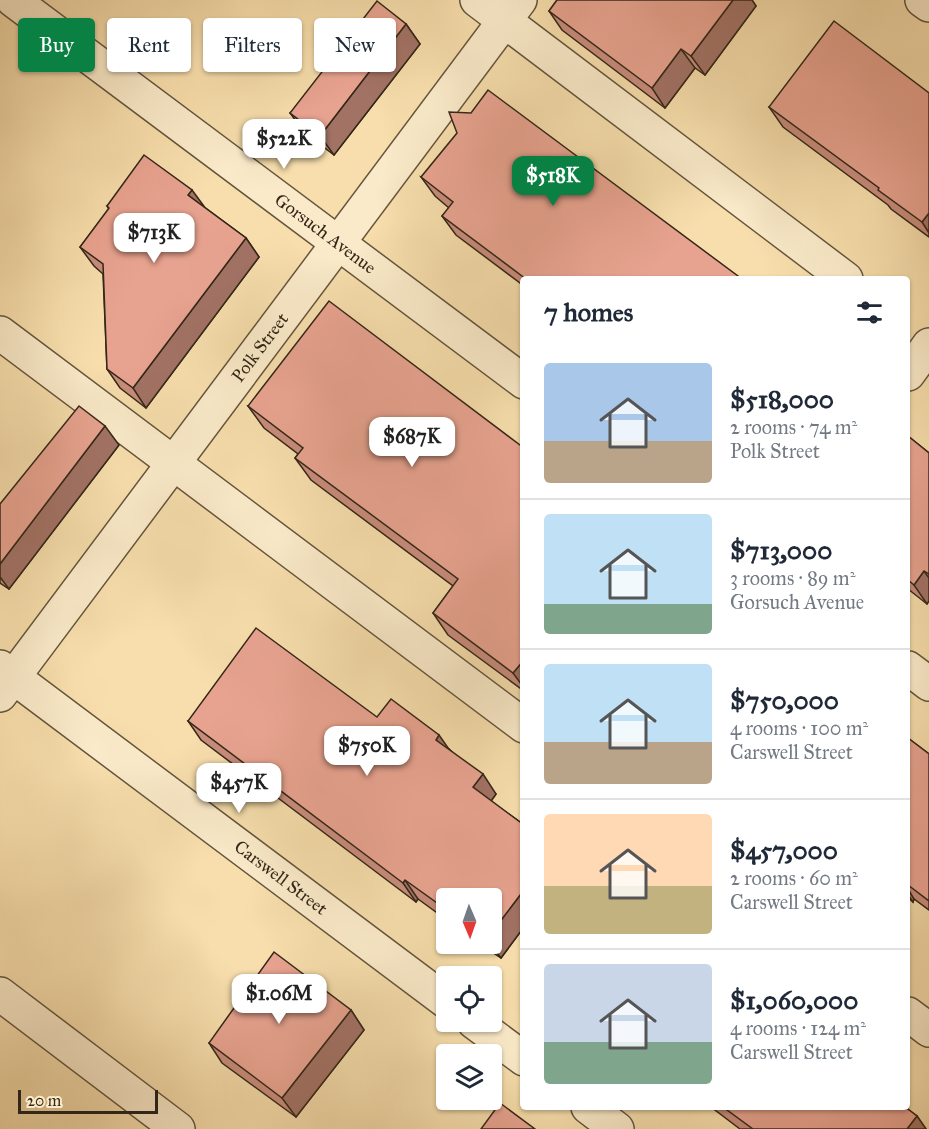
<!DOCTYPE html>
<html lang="en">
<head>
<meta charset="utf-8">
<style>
	body { margin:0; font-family:"IM FELL Great Primer",serif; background:#f2f2f3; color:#1f2937; height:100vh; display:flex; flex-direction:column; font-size:22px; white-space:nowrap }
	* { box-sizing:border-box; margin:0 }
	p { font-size:20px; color:#747a83 }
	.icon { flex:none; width:33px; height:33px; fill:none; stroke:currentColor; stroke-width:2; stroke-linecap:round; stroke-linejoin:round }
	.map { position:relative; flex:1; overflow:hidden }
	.drawer { position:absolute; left:520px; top:276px; width:390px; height:834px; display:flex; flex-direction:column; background:#fff; border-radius:6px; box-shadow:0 2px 4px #0004 }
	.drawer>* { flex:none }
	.hud { position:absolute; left:18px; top:18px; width:412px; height:54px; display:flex; gap:12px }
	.needle { width:39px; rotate:178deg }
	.fabs { position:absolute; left:436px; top:888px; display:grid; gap:12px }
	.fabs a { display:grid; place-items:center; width:66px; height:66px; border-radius:6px; background:#fff; box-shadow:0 2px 4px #0004; font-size:30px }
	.scale { position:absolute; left:18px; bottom:15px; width:140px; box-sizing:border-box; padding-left:6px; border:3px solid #332717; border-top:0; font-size:16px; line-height:21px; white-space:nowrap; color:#332717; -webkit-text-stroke:4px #faeac9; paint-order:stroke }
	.price { position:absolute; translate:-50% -51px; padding:0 14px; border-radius:12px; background:#fff; color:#222; font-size:20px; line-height:39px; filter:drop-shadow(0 2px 3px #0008) }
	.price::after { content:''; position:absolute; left:50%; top:36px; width:18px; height:14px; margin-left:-9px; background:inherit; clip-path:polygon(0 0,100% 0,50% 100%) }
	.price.selected { background:#0b8043; color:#fff }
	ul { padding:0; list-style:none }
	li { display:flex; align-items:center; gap:18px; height:150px; padding:0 24px }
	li+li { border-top:2px solid #e0e1e3 }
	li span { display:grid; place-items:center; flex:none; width:168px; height:120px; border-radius:6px; color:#555 }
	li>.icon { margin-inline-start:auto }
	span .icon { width:72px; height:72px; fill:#fffc; stroke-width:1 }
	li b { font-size:26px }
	h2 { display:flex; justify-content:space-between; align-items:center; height:72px; padding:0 24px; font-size:26px }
	.tag { padding:0 21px; border-radius:6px; background:#fff; box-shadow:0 2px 4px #0004; font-size:21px; line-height:54px }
	.tag.selected { background:#0b8043; color:#fff }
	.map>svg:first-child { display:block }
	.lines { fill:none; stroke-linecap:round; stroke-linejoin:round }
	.minor-casing { stroke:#64553c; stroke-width:36 }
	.minor { stroke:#faeac9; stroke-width:33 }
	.wall { fill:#c88c7c; stroke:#332717; stroke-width:1.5 }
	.shaded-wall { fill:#a27265; stroke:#332717; stroke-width:1.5 }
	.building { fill:#e8a390; stroke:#332717; stroke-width:1.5 }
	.labels { text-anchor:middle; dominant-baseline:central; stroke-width:5; stroke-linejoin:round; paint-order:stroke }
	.street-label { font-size:18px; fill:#332717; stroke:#faeac9 }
</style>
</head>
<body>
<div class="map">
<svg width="929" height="1129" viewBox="0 0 929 1129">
	<rect width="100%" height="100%" fill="#f7deac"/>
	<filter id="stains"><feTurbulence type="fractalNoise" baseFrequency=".00333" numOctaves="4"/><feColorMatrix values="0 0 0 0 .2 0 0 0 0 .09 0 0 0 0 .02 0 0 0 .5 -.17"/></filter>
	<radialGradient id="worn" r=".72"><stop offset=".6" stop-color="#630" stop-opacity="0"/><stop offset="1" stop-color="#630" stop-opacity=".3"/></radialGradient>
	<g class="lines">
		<g class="minor-casing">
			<g id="minor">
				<path id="s1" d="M13 0 524 382"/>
				<path d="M477 0 846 279"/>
				<path d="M922 0 929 5"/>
				<path d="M0 333 524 726"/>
				<path d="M908 374 929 345"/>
				<path id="s2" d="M0 667 447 1002"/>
				<path d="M908 668 929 684"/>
				<path id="s3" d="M0 695 520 0"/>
				<path d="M0 994 178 1129"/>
				<path d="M908 1014 929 1030"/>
				<path d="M474 1022 524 1059"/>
				<path d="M588 1107 617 1129"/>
			</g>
		</g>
		<use href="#minor" class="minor"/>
	</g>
	<path class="wall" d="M557 0H752L756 6 705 75 695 68 665 108 562 30 549 11Z
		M406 24 420 44 334 155 304 132 290 113Z
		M929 93V237L891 209 888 205 783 127 769 107Z
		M421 177 742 279H524V286L456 235 442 216 449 208 435 196Z
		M107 206 204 207 246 238 259 257 146 408 120 388 107 369 103 274 94 266 80 247 109 209Z
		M248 406 524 448V691L448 635 433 613 453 586 311 480 295 458 298 454 264 428Z
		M908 436 929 453V601L927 604 908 589Z
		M119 445 9 589 0 583V504Z
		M377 717 449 749 496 794 491 801 524 825V927L501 958 480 944H492L447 898V920L418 899 416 902 201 740 188 721Z
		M908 738 929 754V910L914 899 913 902 908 898Z
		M351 1010 364 1030 296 1117 222 1063 209 1043Z
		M711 1107H905L917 1116 926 1129H740Z"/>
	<path class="shaded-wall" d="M733 0H752L756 6 705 75 691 56Z
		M406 24 420 44 334 155 320 136Z
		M681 49 695 68 665 108 652 88Z
		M192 190 206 209 188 195Z
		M929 213V233L922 222Z
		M246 238 259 257 146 408 133 388Z
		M105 426 119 445 9 589 0 577V564Z
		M924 571 929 578V601L927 604 914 585Z
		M524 660V688L513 673Z
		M439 735 453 755 436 740Z
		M483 774 496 794 487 807 473 787Z
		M405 880 418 899 416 902 403 883Z
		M908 889 914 899 913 902 908 895Z
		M524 890V927L501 958 490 944H492V932Z
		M351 1010 364 1030 296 1117 282 1098Z
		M917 1116 926 1129H907Z"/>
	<path class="building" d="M557 0H733L691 56 681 49 652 88 549 11Z
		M377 1 406 24 320 136 290 113Z
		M834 21 929 93V213L922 222 878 190 879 188 769 107Z
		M488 90 742 279H526L442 216 453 202 421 177 457 133 449 112 471 113Z
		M144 155 192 190 188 195 246 238 133 388 107 369 103 264 80 247 109 208 107 206Z
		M329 301 524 448V660L513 673 433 613 458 579 295 458 303 448 248 406Z
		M79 406 105 426 0 564V504Z
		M908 436 929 453V574L924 571 914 585 908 580Z
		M256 628 377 717 391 699 439 735 436 740 483 774 473 787 524 825V890L492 932V898H447V910L405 880 403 883 188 721Z
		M908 738 929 754V901L908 885Z
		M274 952 351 1010 282 1098 209 1043Z
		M500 1103 535 1129H481Z
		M723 1107H905L917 1116 907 1129H753Z"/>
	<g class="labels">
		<g class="street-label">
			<text stroke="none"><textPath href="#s1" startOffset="390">Gorsuch Avenue</textPath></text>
			<text stroke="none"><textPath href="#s3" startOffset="434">Polk Street</textPath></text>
			<text stroke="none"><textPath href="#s2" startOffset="351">Carswell Street</textPath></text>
		</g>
	</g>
	<rect width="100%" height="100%" filter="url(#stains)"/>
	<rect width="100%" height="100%" fill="url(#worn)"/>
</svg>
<div class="fabs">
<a><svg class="needle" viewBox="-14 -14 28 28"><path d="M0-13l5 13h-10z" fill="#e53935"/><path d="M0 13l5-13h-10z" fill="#747a83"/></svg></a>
<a><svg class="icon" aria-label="locate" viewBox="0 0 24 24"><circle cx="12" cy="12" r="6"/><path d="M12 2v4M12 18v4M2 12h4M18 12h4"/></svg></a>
<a><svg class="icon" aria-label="layers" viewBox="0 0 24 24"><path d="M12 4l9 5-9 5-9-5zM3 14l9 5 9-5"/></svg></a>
</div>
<div class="scale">20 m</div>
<b class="price" style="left:284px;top:170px">$522K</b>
<b class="price selected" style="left:553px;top:207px">$518K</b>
<b class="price" style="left:154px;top:264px">$713K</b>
<b class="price" style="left:412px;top:468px">$687K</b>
<b class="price" style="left:367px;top:777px">$750K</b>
<b class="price" style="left:239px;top:814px">$457K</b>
<b class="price" style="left:279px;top:1025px">$1.06M</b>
<div class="hud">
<a class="tag selected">Buy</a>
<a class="tag">Rent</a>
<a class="tag">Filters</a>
<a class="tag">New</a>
</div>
<section class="drawer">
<h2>7 homes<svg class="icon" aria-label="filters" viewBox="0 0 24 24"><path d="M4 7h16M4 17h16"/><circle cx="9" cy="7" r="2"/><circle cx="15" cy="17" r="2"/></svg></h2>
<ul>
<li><span style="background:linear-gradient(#a9c7e8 65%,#b9a48a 0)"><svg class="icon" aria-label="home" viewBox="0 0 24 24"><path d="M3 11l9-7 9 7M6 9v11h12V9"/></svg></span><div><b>$518,000</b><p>2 rooms · 74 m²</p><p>Polk Street</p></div></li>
<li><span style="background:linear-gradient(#bfe0f5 75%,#7fa58c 0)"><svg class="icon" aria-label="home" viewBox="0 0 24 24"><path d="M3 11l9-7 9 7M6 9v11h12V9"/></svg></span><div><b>$713,000</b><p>3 rooms · 89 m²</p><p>Gorsuch Avenue</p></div></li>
<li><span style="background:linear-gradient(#bfe0f5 65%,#b9a48a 0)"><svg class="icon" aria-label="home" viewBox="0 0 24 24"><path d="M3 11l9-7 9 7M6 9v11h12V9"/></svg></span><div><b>$750,000</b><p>4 rooms · 100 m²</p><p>Carswell Street</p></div></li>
<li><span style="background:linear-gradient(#ffd9b3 60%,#c2b280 0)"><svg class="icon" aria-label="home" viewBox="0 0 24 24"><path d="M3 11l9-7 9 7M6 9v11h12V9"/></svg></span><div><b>$457,000</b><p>2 rooms · 60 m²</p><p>Carswell Street</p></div></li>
<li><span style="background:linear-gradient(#c9d6e8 65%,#7fa58c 0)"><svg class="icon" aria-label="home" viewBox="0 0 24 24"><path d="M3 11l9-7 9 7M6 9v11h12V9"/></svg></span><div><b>$1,060,000</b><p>4 rooms · 124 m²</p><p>Carswell Street</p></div></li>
</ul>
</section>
</div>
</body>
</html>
